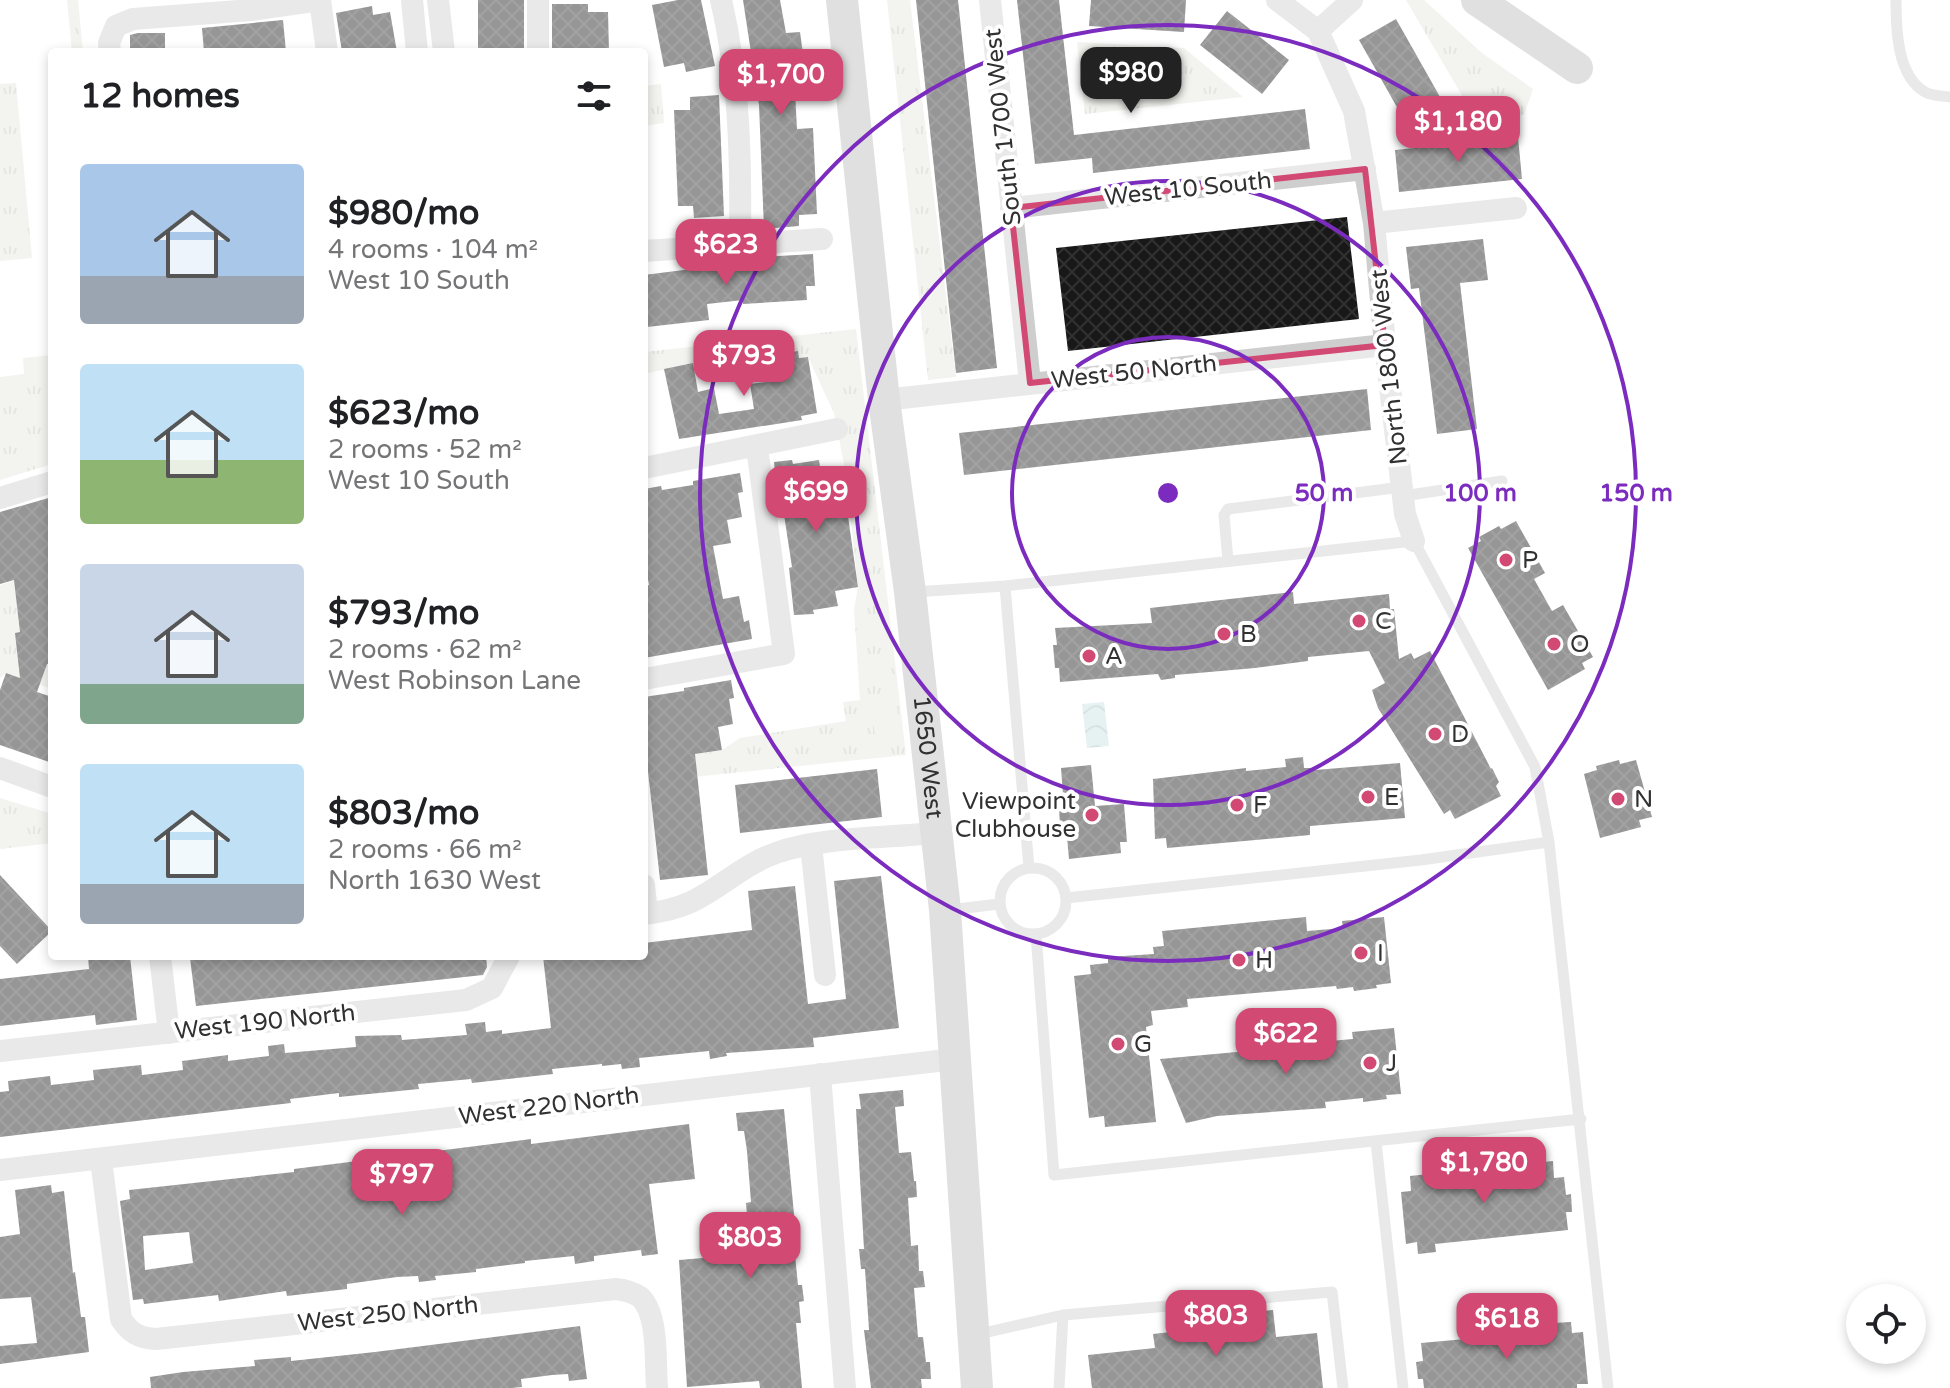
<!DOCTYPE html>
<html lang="en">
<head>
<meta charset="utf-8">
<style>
	body { margin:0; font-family:"Varela Round",sans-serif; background:#f6f6f6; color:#202124; height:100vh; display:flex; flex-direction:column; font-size:30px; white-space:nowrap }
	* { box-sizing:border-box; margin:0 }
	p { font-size:26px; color:#757577 }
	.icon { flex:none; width:44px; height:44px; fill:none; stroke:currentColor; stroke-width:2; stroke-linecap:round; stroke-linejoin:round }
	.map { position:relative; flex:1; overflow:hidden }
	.details { position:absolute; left:48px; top:48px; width:600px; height:912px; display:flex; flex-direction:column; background:#fff; border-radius:8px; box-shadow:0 4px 12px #0003 }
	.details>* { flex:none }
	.tools { position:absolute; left:1846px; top:1284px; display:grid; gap:16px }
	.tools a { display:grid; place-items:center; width:80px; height:80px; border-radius:50%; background:#fff; box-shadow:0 4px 12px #0003; font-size:40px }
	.price { position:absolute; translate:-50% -68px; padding:0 18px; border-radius:16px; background:#d24973; color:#fff; font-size:26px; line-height:52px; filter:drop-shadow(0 2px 4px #0008) }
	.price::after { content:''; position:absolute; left:50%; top:48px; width:24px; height:18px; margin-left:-12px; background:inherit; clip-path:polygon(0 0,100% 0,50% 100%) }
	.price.current { background:#222; color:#fff }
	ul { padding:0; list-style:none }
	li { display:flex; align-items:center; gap:24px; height:200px; padding:0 32px }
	li span { display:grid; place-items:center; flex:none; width:224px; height:160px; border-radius:8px; color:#555 }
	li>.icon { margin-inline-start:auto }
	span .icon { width:96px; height:96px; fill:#fffc; stroke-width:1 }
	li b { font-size:34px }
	h2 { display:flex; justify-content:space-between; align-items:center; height:96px; padding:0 32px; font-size:34px }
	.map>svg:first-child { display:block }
	.grass { fill:url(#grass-tufts) }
	.pitch { fill:#e4e7db }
	.water { fill:url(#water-waves) }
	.building { fill:url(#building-cross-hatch); fill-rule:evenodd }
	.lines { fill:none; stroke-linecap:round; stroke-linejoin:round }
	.lane { stroke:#cecece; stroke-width:11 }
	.street { stroke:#cecece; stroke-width:22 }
	.secondary { stroke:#bbb; stroke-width:32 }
	.marked { fill:none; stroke:#d24973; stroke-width:6; stroke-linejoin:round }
	.ring { fill:none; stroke:#7b2cbf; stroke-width:4 }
	.poi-dot { fill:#d24973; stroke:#fff; stroke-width:3 }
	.labels { text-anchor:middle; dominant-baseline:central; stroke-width:8; stroke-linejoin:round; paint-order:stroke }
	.street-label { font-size:24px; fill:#313131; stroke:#fff }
	.poi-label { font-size:24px; fill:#313131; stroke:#fff; text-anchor:start }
	.centre { fill:#7b2cbf; stroke:#fff; stroke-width:4 }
	.ring-label { font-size:24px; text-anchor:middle; font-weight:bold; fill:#7b2cbf; stroke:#fff; stroke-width:8; stroke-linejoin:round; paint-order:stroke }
</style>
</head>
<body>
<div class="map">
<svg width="1950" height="1388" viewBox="0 0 1950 1388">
	<defs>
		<pattern id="grass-tufts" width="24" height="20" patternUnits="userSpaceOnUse" patternTransform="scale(2)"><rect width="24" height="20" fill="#e4e7db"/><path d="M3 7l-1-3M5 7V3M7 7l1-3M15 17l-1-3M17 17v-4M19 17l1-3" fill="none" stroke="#c4c7bc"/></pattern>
		<pattern id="water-waves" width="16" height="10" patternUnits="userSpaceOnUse" patternTransform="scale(2)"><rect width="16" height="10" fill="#c8dfe3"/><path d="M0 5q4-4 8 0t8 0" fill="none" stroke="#acc0c3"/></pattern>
		<pattern id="building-cross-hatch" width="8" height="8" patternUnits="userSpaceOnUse" patternTransform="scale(2)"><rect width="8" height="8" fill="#181818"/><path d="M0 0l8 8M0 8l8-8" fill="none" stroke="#313131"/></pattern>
	</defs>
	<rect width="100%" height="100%" fill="#fff"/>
	<path class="grass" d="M67 0H78L83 52H72Z
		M887 0H910L956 377 928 380Z
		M1406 0H1424L1482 53 1533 89 1524 115 1477 121Z
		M1077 42 1184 48 1243 97 1085 114Z
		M16 83 32 258 0 261V84Z
		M661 84 664 123 644 126V86Z
		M856 329 906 755 644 782V763L722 750 740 738 846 721 843 702 860 700 854 609 858 587 846 474 834 413 808 357 799 358 798 351 693 363 644 374V352Z
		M52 355V414L47 415H52V464L0 480V377L24 374 23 358Z
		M52 569V689L6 673 0 678V585Z
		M0 798 52 814V843L0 849Z"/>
	<path class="pitch" d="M897 704 901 745 876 748 872 706Z"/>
	<path class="water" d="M1104 702 1109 746 1087 748 1082 704Z"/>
	<path class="building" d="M478 0H524V52H478Z
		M678 0H701L715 66 686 72 684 63 664 67 652 5Z
		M743 0H780L786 33 800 32 808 90 795 92 797 129 813 128 817 214 799 215V226L764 229 759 105Z
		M916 0H958L997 368 956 373Z
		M1017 0H1059L1074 135 1305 109 1310 149 1093 173 1092 158 1035 164Z
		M1091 0H1186L1184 32 1089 26Z
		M552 4H588V12H608L609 52H552Z
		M372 6 373 15 390 12 397 52H342L336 13Z
		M1227 11 1289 60 1262 94 1200 45Z
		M1396 19 1448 111 1411 132 1359 40Z
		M283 20 286 52H204L202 28Z
		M138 33H165V52H130V35Z
		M719 95 724 216 694 218 693 206H678L674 110H690V97Z
		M1518 137 1522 179 1399 192 1395 150Z
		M1347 217 1359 319 1068 351 1056 248Z
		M1483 239 1488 280 1460 283 1477 429 1437 434 1419 288 1411 289 1406 247Z
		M813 254 815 286H806L807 300 743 304V300L707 304 709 320 647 327 644 275 731 264V259Z
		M798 351 799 358 808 357 817 413 801 416 802 420 679 439 664 369 693 363 698 392 714 388 719 414 754 409 750 384 767 382 762 356Z
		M1367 389 1371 430 964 475 959 433Z
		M792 460 793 464 819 460 821 475 846 474 850 509H847L858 587 835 591 838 606 813 610 814 614 794 615 789 568 792 567 783 508H779L774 462Z
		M740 473 743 492 738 493 742 517 727 520 731 543 713 546 723 599 739 596 744 622 749 620 752 639 644 658V586L649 585 644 557V489L661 486 662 490 693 485V481Z
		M52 497V664H47L37 692 52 697V763L0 745V690L6 673 20 678 15 633 20 632 14 580 0 584V512Z
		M1516 521 1545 573 1534 579 1552 611 1563 605 1593 657 1582 663 1585 669 1548 690 1468 548 1481 541 1479 537 1499 526 1501 529Z
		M1293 592 1294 604 1389 594 1390 609H1394L1399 659 1411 653 1414 659 1430 651 1491 769 1492 768 1499 782 1496 786 1501 796 1455 819 1450 810 1444 814 1378 708 1372 690 1385 683 1369 651 1308 657V661L1255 668 1175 675V678L1161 680 1158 674 1060 682 1059 668H1055L1053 645H1057L1055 628 1152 623 1150 608Z
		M731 680 734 698 729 699 733 724 718 727 722 750 695 754 708 875 660 880 647 762 644 763V697L684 691V688Z
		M1303 757 1304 768H1315V770L1400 763 1405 818 1310 826V835L1167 848 1166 838 1155 839 1153 779 1246 768V771L1286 767 1285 759Z
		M1619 760 1620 764 1636 760 1652 817 1639 820 1641 827 1600 838 1584 774 1597 770 1596 766Z
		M1091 765 1095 806 1124 804 1127 842H1120L1121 853 1069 859 1066 826H1060L1059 808H1064L1061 768Z
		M877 769 882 817 740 833 735 785Z
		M0 875 52 931 17 964 0 946Z
		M881 876 899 1028 813 1038 814 1047 726 1053 727 1056 710 1059 709 1051 639 1058 640 1067 622 1069 621 1064 602 1066V1064L552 1069 553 1074 472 1083 471 1079 418 1084 419 1089 339 1097V1093L290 1099 291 1103 0 1137V1092L9 1091 8 1081 50 1076 51 1085 94 1080 93 1070 141 1065 142 1075 183 1070 182 1061 228 1055V1061L269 1056 268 1046 284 1044 285 1053 356 1047 355 1036 401 1035 402 1040 467 1035 465 1024 485 1022 486 1032 502 1030V1034L551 1028 543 956H644V943L752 930 748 891 795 886 808 1004 846 999 834 881Z
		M1306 917 1307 931 1343 928 1342 921 1384 917 1391 983 1376 985 1377 988 1354 991 1353 987 1337 989 1336 986 1187 999 1188 1007 1151 1011 1153 1025 1146 1027 1156 1122 1105 1127 1104 1116 1089 1118 1074 976 1091 974 1090 965 1108 963V957L1154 954 1153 947 1164 946 1162 931Z
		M88 956H130L137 1020 96 1025 95 1015 0 1026V979L89 969Z
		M208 956H486L487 967 483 975 196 1006 190 958Z
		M1394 1028 1401 1094 1386 1095 1387 1099 1363 1102V1098L1325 1102 1326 1108 1217 1116 1186 1123 1160 1059 1301 1046 1300 1038 1318 1036 1319 1042 1353 1039 1352 1032Z
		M903 1090 904 1106 895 1107 899 1153 911 1152 914 1181H916L917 1197 908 1198 911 1246 918 1245 919 1271H923L925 1287 914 1288 918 1337H923L926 1362H930L931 1379H921L922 1388H871L864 1330H869L865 1269H861L859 1249H864L856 1109H861L859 1094Z
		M784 1109 796 1235H793L798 1285H802L804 1301 799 1302 801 1323H796L802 1388H760L759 1381 687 1387 679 1260 750 1254 746 1203 751 1202 747 1151 744 1131H738L736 1113Z
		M689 1124 695 1179 649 1184 658 1254 642 1256 641 1250 594 1256V1261L575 1264 574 1256 525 1261V1263L476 1269V1272L435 1276 436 1280 419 1282 418 1276 397 1277 347 1284V1289L287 1296 286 1291 219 1301 218 1295 144 1304 143 1299 133 1300 120 1201 130 1199 129 1190 294 1172V1169L531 1139V1144ZM189 1232 193 1263 145 1270 143 1236Z
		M1553 1161 1554 1178 1564 1177 1566 1195 1571 1194 1572 1212H1566L1568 1230 1435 1244 1436 1252 1418 1254 1417 1242 1406 1244 1401 1192 1411 1191 1410 1176Z
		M51 1185 52 1193 64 1191 73 1273 75 1272 81 1317H85L89 1352 0 1364V1346L37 1343 31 1297 0 1299V1237L20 1234 15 1190Z
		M1273 1310 1276 1337 1317 1333 1323 1388H1092L1088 1355 1155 1348 1153 1334 1205 1328 1204 1318Z
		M1571 1322 1572 1333 1583 1332 1588 1384H1577V1388H1424L1423 1379H1418L1416 1362 1423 1361 1421 1343 1554 1331 1553 1323Z
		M580 1326 587 1379 569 1381 568 1374 552 1375 521 1379 522 1387 512 1388H151L150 1377 183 1372 255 1366 254 1360 291 1357V1361L375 1352Z"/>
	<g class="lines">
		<path class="lane" d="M1896 0C1896 29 1897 76 1925 92 1932 96 1943 96 1950 97
			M1403 496 1502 481
			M1228 561 1224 515 1228 509 1402 487
			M1005 586 1029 868
			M914 592 1005 586 1414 541 1535 767 1549 842 1608 1388
			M1000 901a33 33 0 1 1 66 0a33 33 0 1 1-66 0Z
			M1066 898 1421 860 1549 842
			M949 910 999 904
			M1036 934 1054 1175 1581 1119
			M1376 1142 1403 1388
			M1063 1315 1332 1292 1343 1388
			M975 1335 1063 1315 1059 1388"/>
		<path class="street" d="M320 0 327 52
			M412 0 417 52
			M438 0 444 52
			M538 0V52
			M721 0C740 81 741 162 740 244
			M990 0 1030 383
			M1277 0 1318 31 1354 111 1374 223 1385 345 1405 514 1414 541
			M1318 31 1352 0
			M110 52 109 43 116 26 133 19 251 10 320 0
			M1011 208 1365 169
			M1374 223 1516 208
			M644 251 822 239
			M884 400 1385 345
			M644 468 837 429
			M0 498 52 482
			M644 679 784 654 757 447
			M0 768 52 787
			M811 845 825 975
			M644 885 647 913
			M644 914C661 912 676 909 691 902 721 888 742 865 776 853 820 837 887 838 934 833
			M160 956 169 1033
			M0 1051 466 1000 492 988 509 956
			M820 1074 845 1388
			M101 1159 121 1319C130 1333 139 1338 156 1339L616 1289C625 1290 633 1292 640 1297 659 1314 655 1363 657 1388
			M0 1170 955 1059"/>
		<g class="secondary">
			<path id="s1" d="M842 0 884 400 910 592 945 910 977 1388"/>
			<path d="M1477 0 1577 68"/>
		</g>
	</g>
	<path d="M0 0H1950V1388H0ZM1365 169 1385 345 1030 383 1011 208Z" fill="#fff" fill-opacity=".55" fill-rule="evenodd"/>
	<path class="marked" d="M1365 169 1385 345 1030 383 1011 208Z"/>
	<g class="ring">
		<circle cx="1168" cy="493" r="156"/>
		<circle cx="1168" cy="493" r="312"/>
		<circle cx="1168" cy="493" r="468"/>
	</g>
	<g class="poi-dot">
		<circle cx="1506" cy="560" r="8"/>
		<circle cx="1359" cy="621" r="8"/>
		<circle cx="1224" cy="634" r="8"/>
		<circle cx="1554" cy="644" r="8"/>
		<circle cx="1089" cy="656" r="8"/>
		<circle cx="1435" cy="734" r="8"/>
		<circle cx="1368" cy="797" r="8"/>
		<circle cx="1618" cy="799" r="8"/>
		<circle cx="1237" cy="805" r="8"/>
		<circle cx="1092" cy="815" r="8"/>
		<circle cx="1361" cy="953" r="8"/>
		<circle cx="1239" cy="960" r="8"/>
		<circle cx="1118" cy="1044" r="8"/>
		<circle cx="1370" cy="1063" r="8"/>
	</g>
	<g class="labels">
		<g class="street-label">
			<text transform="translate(1003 127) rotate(-96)">South 1700 West</text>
			<text transform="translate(1188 189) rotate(-6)">West 10 South</text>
			<text transform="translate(1389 367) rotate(-96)">North 1800 West</text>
			<text transform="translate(1134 372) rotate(-6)">West 50 North</text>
			<text stroke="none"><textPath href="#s1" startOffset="762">1650 West</textPath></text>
			<text transform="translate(265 1022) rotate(-6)">West 190 North</text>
			<text transform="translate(549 1106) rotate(-7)">West 220 North</text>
			<text transform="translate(388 1314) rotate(-6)">West 250 North</text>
		</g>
		<g class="poi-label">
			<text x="1522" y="560">P</text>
			<text x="1375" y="621">C</text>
			<text x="1240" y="634">B</text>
			<text x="1570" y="644">O</text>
			<text x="1105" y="656">A</text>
			<text x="1451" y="734">D</text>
			<text x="1384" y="797">E</text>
			<text x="1634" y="799">N</text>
			<text x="1076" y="801" text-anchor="end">Viewpoint<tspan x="1076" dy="28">Clubhouse</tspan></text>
			<text x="1253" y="805">F</text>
			<text x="1377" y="953">I</text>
			<text x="1255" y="960">H</text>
			<text x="1134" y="1044">G</text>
			<text x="1386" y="1063">J</text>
		</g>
	</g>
	<circle cx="1168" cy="493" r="12" class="centre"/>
	<g class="ring-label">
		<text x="1324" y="501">50 m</text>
		<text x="1480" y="501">100 m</text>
		<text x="1636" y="501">150 m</text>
	</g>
</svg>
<div class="tools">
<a><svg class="icon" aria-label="locate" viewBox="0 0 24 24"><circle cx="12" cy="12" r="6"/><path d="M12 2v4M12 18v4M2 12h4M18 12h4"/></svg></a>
</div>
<b class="price current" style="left:1131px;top:115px">$980</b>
<b class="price" style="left:781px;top:117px">$1,700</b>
<b class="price" style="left:1458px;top:164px">$1,180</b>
<b class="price" style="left:726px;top:287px">$623</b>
<b class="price" style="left:744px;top:398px">$793</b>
<b class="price" style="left:816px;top:534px">$699</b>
<b class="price" style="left:1286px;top:1076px">$622</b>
<b class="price" style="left:1484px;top:1205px">$1,780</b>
<b class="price" style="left:402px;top:1217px">$797</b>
<b class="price" style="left:750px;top:1280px">$803</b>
<b class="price" style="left:1216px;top:1358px">$803</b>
<b class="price" style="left:1507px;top:1361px">$618</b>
<section class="details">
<h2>12 homes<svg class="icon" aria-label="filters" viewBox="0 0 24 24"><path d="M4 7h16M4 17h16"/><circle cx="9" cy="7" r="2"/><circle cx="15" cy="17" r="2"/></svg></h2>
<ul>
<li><span style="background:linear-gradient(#a9c7e8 70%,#9aa5b1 0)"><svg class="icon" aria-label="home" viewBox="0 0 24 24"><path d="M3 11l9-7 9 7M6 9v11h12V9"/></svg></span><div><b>$980/mo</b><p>4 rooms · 104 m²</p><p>West 10 South</p></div></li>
<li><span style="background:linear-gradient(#bfe0f5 60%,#8fb573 0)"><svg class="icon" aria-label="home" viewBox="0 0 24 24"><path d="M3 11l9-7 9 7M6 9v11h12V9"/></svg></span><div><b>$623/mo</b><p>2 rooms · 52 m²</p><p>West 10 South</p></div></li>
<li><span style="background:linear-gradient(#c9d6e8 75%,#7fa58c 0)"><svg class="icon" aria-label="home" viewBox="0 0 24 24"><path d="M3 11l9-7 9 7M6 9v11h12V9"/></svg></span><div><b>$793/mo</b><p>2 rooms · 62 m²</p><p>West Robinson Lane</p></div></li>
<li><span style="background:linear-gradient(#bfe0f5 75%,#9aa5b1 0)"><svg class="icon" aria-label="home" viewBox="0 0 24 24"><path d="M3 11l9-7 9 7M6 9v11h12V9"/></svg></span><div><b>$803/mo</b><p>2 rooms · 66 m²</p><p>North 1630 West</p></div></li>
</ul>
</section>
</div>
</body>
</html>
